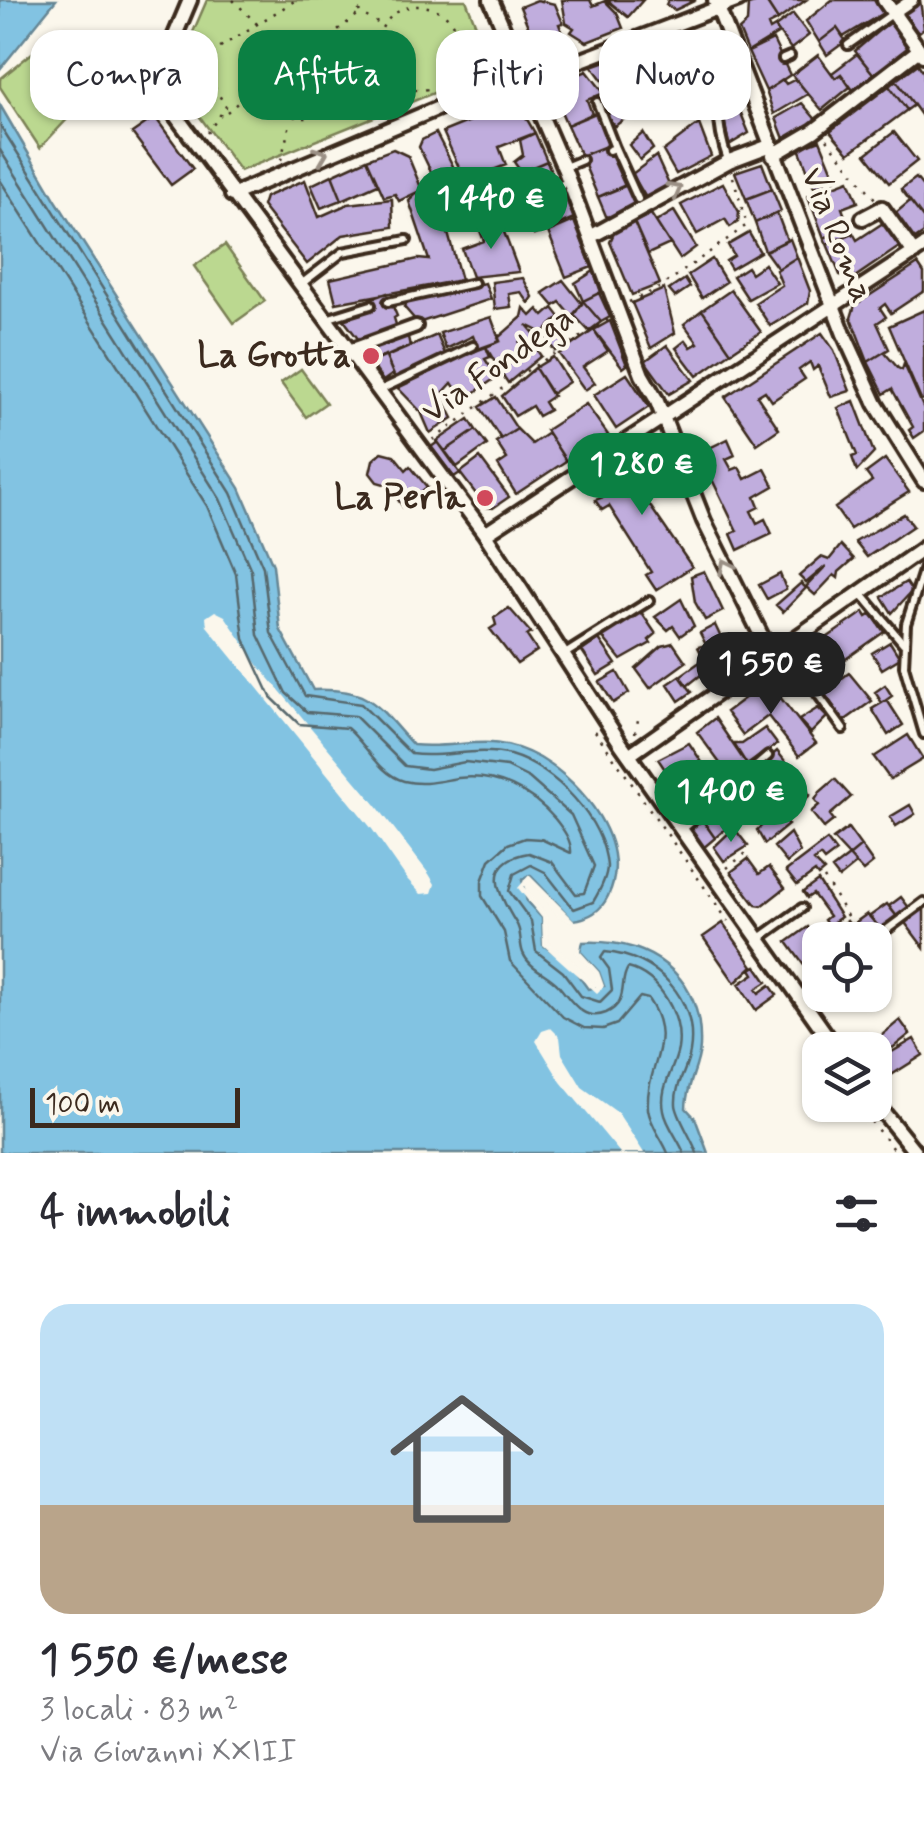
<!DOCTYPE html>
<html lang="it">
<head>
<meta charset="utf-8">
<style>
	body { margin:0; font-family:Mynerve,sans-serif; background:#f2f2f3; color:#2b2b33; height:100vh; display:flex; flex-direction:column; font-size:38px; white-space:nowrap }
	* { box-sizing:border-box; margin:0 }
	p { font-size:32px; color:#7c7c81 }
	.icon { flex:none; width:55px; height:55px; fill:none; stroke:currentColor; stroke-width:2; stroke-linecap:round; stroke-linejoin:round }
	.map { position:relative; height:1153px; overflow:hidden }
	.panel { display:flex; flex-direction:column; background:#fff; flex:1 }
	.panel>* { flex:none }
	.banner { position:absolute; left:30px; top:30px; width:865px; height:90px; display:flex; gap:20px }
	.fabs { position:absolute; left:802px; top:922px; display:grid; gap:20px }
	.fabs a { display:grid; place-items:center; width:90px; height:90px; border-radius:20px; background:#fff; box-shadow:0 2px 8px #0004; font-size:50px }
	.scale { position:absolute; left:30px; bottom:25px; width:210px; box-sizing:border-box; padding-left:10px; border:5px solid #3b2a1e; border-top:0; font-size:28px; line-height:35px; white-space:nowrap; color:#3b2a1e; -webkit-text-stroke:8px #fbf7ec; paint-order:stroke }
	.price { position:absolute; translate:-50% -85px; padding:0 22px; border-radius:35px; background:#0b8043; color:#fff; font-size:32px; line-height:65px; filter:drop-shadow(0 2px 5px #0008) }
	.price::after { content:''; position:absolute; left:50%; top:60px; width:30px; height:22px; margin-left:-15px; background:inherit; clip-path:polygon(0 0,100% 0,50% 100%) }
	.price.active { background:#222; color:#fff }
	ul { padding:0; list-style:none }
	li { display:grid; align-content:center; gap:20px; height:530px; padding:0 40px }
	li span { display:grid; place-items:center; height:310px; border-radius:30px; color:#555 }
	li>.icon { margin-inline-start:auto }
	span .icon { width:180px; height:180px; fill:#fffc; stroke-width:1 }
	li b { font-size:42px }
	h2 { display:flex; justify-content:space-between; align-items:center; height:120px; padding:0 40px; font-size:42px }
	.tag { padding:0 35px; border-radius:30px; background:#fff; box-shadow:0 2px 8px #0004; font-size:35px; line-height:90px }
	.tag.active { background:#0b8043; color:#fff }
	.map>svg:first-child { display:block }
	.green { fill:#bbd890; stroke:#7b8157; stroke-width:2.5 }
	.water { fill:#82c3e2; stroke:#668694; stroke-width:2.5 }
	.pier { fill:#fbf7ec }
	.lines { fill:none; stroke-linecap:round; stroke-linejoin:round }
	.shore { stroke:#57676c; stroke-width:2.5 }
	.building { fill:#c0addd; stroke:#3b2a1e; stroke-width:2.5 }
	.service-casing { stroke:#3b2a1e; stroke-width:14 }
	.pedestrian-casing { stroke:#3b2a1e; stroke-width:18 }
	.minor-casing { stroke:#3b2a1e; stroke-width:20 }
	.path { stroke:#3b2a1e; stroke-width:2.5; stroke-dasharray:2.5 8; stroke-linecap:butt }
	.service { stroke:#fbf7ec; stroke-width:6 }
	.pedestrian { stroke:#fbf7ec; stroke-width:10 }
	.minor { stroke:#fbf7ec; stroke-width:12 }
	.oneway { stroke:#9b9085 }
	.poi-dot { fill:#d1495b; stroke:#fbf7ec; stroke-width:4 }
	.labels { text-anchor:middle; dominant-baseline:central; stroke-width:8; stroke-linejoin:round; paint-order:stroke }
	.street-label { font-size:35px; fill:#3b2a1e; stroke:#fbf7ec }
	.poi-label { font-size:35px; font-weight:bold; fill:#3b2a1e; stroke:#fbf7ec; text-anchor:end }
</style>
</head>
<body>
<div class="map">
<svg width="924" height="1153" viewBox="0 0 924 1153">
	<rect width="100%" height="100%" fill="#fbf7ec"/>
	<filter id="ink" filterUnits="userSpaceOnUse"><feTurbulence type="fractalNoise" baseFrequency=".01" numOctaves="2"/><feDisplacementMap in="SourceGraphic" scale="20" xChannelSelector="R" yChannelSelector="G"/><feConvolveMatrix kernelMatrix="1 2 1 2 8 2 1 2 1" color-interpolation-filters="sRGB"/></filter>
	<g filter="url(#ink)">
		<path class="green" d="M207 0H466L493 69 240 171 186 98 194 81 191 69 181 60Z
			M58 32 104 80 40 148 0 87V79Z
			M225 245 265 301 234 323 194 266Z
			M301 369 326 403 306 417 281 383Z"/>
		<path class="water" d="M0 0H56L0 69Z
			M0 105 55 199 240 488 273 565 280 629 313 690C372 688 376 705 413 745 461 750 491 730 540 758 583 783 633 844 608 896 601 911 590 918 573 920L530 875 522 880 527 902 542 918 543 945 570 964 588 989 604 986 599 972 580 951 583 942C649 939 703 974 700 1047 699 1068 686 1085 686 1108L695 1118 708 1153H0Z"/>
		<path class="pier" d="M215 611 225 616 259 666 376 805 429 874 435 884 432 893 421 894 407 879 372 829 207 626 206 617Z
			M529 875 578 924 559 917 530 880 524 887 547 916 548 942 573 961 596 987 595 974 575 952 582 937 580 951 599 972 604 986 597 993 543 945 542 918 518 888Z
			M551 1028 560 1037 562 1054 582 1087 618 1113 644 1153H620L561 1082 536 1041 542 1031Z"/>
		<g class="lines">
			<path class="shore" d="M0 125 231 493 263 567 271 633 305 696 361 704 411 754C444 759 476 746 510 755 555 768 603 819 607 866 607 878 599 892 593 902L574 909 545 872 531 865 514 874 509 891 531 921 536 951 563 972 581 996 600 1002 612 990 609 969 601 958 605 952C655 956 699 998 690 1052 687 1071 675 1084 676 1104 676 1115 693 1140 697 1153
				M0 150 220 499 251 570 258 635 286 693 307 712 355 716 405 766 429 769 465 762 507 767 529 778 571 815 594 866 584 893 576 894 552 862 529 853C480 861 499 896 516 923 522 931 519 943 523 953 529 968 546 973 557 984 570 998 582 1023 606 1013 630 1002 618 982 628 968 660 976 683 1017 678 1049 674 1071 659 1087 664 1111 666 1124 679 1140 684 1153
				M0 180 207 506 236 574 244 639 271 697 299 724 347 728C366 744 379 774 404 781 423 786 439 781 458 778 496 773 531 791 555 819 563 829 572 841 571 853L541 839 525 838 508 844 490 860 482 881V896L504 932 510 961 563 1017 584 1028 603 1029 617 1024 640 997 648 999C678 1043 645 1065 648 1109 650 1125 662 1138 668 1153"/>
		</g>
		<path class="building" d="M537 0 555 4 563 23 559 24 562 32 535 43 520 7Z
			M562 0H590L593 6 605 1 617 13 623 28 587 42 571 32 574 28 566 23Z
			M607 0H643L628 17Z
			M668 0H696L675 10 666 5Z
			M765 0 778 20 768 25 770 30 775 27 779 33 748 52 739 30 747 23 748 5Z
			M765 0H806L778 20Z
			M832 0H874L883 13 843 37 837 28 819 42 806 21Z
			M920 0 924 28 918 33 902 11Z
			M793 14 809 35 791 49 775 27Z
			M890 21 910 48 875 76 855 51Z
			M837 28 846 41 827 55 819 42Z
			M684 29 713 42 725 70 704 80 697 62 687 57 622 83 614 58Z
			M562 32 570 51 545 62 535 43Z
			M773 40 790 75 766 91 748 52Z
			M857 54 875 76 853 90 841 74 835 78 832 73Z
			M818 55 835 78 841 74 850 87 822 110 792 75Z
			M687 57 697 62 704 80 686 85 683 76 617 100 592 66 614 58 622 83Z
			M918 64 924 73V119L896 80Z
			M587 71 604 93 587 100 592 114 567 125 553 93 557 83Z
			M796 79 808 94 774 114 766 91 783 80 786 84Z
			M896 80 914 105 907 110 889 86Z
			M889 86 907 110 849 153 830 131Z
			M736 101 749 133 729 145 723 115 729 102Z
			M517 102 535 133 499 147 506 165 465 181 443 132Z
			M622 103 631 114 615 126 606 115Z
			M802 103 818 122 786 144 776 118Z
			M598 112 611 144 581 156 567 125Z
			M155 117 193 169 171 185 132 133Z
			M699 124 711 156 676 174 663 151Z
			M894 132 917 161 889 183 866 154Z
			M436 133 456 172 436 182 419 147 422 140Z
			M535 133 547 161 521 172 514 162 523 155 520 140Z
			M643 133 653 149 640 160 629 145Z
			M820 140 836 179 814 187 799 148Z
			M607 146 625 186 598 197 581 156Z
			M393 149 408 156 422 190 399 201 395 194 384 197 367 159Z
			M656 156 670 187 646 198 632 174Z
			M367 159 378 184 342 200 332 175Z
			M547 161 556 184 530 195 521 172Z
			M762 163 772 189 746 199 735 172Z
			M332 175 342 200 321 208 311 185Z
			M503 175 513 196 486 208 477 185Z
			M916 178 924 188V219L901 189Z
			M305 180 319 217 348 204 392 199 393 227 343 235 307 264 262 206 265 197Z
			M849 180 858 202 842 208 849 227 824 238 808 196Z
			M723 183 739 212 738 222 730 227 725 219 697 234 681 205Z
			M456 184 471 213 455 219 443 189Z
			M628 184 636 205 612 218 606 216 598 197Z
			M562 189 574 218 534 235 522 205Z
			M772 189 781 211 755 223 746 199Z
			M436 190 461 280 336 303 330 279 418 259 429 260 409 201 416 194Z
			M910 201 924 219V233L912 241 892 216Z
			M674 211 696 247 680 259 656 222Z
			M777 213 787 240 765 251 755 223Z
			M651 214 670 244 648 254 634 222Z
			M498 216 519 272 472 277 462 249 484 241 477 223Z
			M574 221 592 267 566 277 548 232Z
			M886 221 902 245 852 279 840 275 827 244 853 233 857 240Z
			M634 222 660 284 632 295 610 242 614 233Z
			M849 227 853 233 827 244 824 238Z
			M749 233 760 252 731 269 726 261 734 256 728 245Z
			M790 239 797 257 778 269 765 251Z
			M797 257 810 291 808 303 770 326 755 303 782 285 776 270Z
			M712 259 726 282 702 298 688 275Z
			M764 264 777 283 748 299 733 276 747 267 751 273Z
			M918 264 924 273V291L891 313 885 304 880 308 886 317 877 323 889 349 868 362 851 318 855 305Z
			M594 271 601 292 583 301 575 283Z
			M523 278 533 297 529 303 521 292 509 294 511 307 495 309 492 282Z
			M685 279 690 287 675 297 669 290Z
			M563 280 582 304 572 316 560 302 554 306 543 293Z
			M485 283 491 299 418 323 404 307 412 298Z
			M664 289 675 333 651 348 632 303Z
			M731 290 761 332 731 352 702 310Z
			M387 293 397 316 394 318 397 328 359 340 343 319 372 306 370 299Z
			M599 293 610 317 601 322 583 301Z
			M583 301 601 322 589 331 574 315Z
			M524 308 531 316 538 309 544 316 553 308 560 317 543 333 527 325 538 338 526 349 519 341 522 349 499 369 486 347 500 341 498 338 522 317Z
			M702 310 731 352 697 376 676 348 686 340 691 347 698 343 684 324Z
			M924 310V399L921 400 889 326Z
			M491 317 500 341 478 349 473 336 446 349 440 333Z
			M610 321 627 365 623 368 594 330Z
			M553 329 564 344 555 351 544 337Z
			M594 330 608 351 583 367 595 383 585 390 559 354Z
			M407 333 410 346 371 363 361 348Z
			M822 333 834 350 850 391 831 397 818 366 813 370 810 362 799 370 805 379 772 401 765 391 757 396 779 429 757 444 725 397Z
			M437 335 446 356 395 378 386 357Z
			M667 345 693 380 669 394 645 361Z
			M534 346 541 356 508 383 500 371Z
			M486 347 490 357 485 359 497 377 464 400 452 383 441 395 453 418 430 433 421 412 398 388 408 376Z
			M884 352 898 368 902 370 904 364 924 409V431L914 438 909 430 913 427 892 389 884 394 868 362Z
			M385 355 393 374 383 381 371 363Z
			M553 357 569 382 551 394 535 368Z
			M535 368 553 396 544 402 549 410 538 416 532 406 515 416 502 396Z
			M627 374 649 407 616 429 594 395Z
			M496 397 517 429 501 439 480 407Z
			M854 401 874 453 857 471 852 457 857 455 838 408Z
			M586 404 608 435 566 461 546 430Z
			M469 419 476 430 445 451 437 441Z
			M517 429 532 444 548 433 566 461 516 494 498 465 507 459 496 442Z
			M476 430 487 445 457 467 445 451Z
			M728 439 735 455 726 459 732 470 739 467 745 479 765 469 774 486 755 497 759 507 751 511 757 523 765 519 772 534 738 550 731 534 737 531 707 469 703 471 695 455Z
			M438 442 460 473 454 477 431 447Z
			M646 448 662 473 644 485 641 480 635 484 692 567 656 590 646 575 651 572 609 506 602 510 595 500 603 497 594 481Z
			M382 452 394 455 406 470 410 466 427 487 403 507 388 485 377 482 370 473 373 460Z
			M480 458 509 497 493 508 486 507 460 473Z
			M885 459 909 492 850 529 835 508 872 481 866 473Z
			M904 514 913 526 867 557 855 542Z
			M841 545 854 559 839 572 838 578 834 575 815 595 806 587 826 566 806 583 799 576 821 557 829 560Z
			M704 571 723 611 705 620 695 602 691 576Z
			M780 574 786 589 767 599 759 585Z
			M906 582 912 591 892 613 882 597Z
			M801 583 806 588 783 612 776 605Z
			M681 599 694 626 680 636 673 626 668 630 655 617Z
			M509 608 531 633 527 636 537 651 517 664 490 629 496 625 494 618Z
			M639 609 656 634 649 640 651 643 621 660 601 635Z
			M864 612 867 617 872 614 884 632 816 680 803 662 808 658 805 653Z
			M715 625 723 642 716 646 730 664 719 670 716 663 687 686 680 676 704 659 698 647 706 645 700 633Z
			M599 639 616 664 598 675 582 651Z
			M890 642 900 658 882 669 872 653Z
			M673 643 686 662 650 688 636 669 662 646Z
			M617 672 629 693 613 703 600 682Z
			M849 673 872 701 844 721 823 692Z
			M680 676 692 692 679 701 668 684Z
			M762 685 773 688 816 743 799 756 768 716 743 735 726 712Z
			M885 685 892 696 882 703 875 692Z
			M887 700 903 725 888 735 872 709Z
			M818 708 827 717 811 733 799 720Z
			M715 718 747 765 730 777 697 732Z
			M765 728 777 744 747 765 734 744H742Z
			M908 735 923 759 890 779 874 757Z
			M689 743 716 783 690 807 658 759Z
			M777 751 793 771 715 838 701 818Z
			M792 776 803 787 785 803 782 800 788 794 780 787Z
			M835 779 851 797 830 815 834 820 824 828 811 812 819 805 815 800 820 792Z
			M803 787 810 795 783 820 788 825 765 844 757 830Z
			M910 805 915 814 896 826 890 817Z
			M701 818 715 838 702 849 688 830Z
			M734 828 748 846 724 861 714 847Z
			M848 828 861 846 849 856 833 839Z
			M790 833 800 852 787 863 774 847Z
			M827 840 836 852 824 861 820 856 814 861 824 871 818 876 815 872 797 885 786 871Z
			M861 846 873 863 863 871 849 856Z
			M849 856 856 864 839 878 832 869Z
			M748 859 759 874 769 867 785 888 762 906 756 905 731 872Z
			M818 881 841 917 828 926 824 920 829 916 813 894 807 898 803 892Z
			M901 897 910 909 898 918 889 906Z
			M887 904 898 918 881 930 870 916Z
			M920 908H924V948L903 920Z
			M867 914 881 930 864 940 856 922Z
			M847 921 860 940H840L834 931Z
			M723 923 753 966 735 983 703 937Z
			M808 927 820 944V969L811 975 787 942Z
			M756 966 767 982 756 989 759 993 770 985 777 995 756 1010 739 984 754 974 751 969Z
			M900 1020 910 1034 875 1062V1050H864Z
			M914 1039 923 1055 885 1079 875 1062Z"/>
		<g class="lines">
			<g class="service-casing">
				<path id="service" d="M848 45 892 14
					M783 59 790 56
					M597 102 615 148
					M609 150 615 148 638 199
					M728 160C719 135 708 81 740 68
					M565 167 582 160
					M482 215 568 182
					M300 285 343 252 407 240
					M388 302 474 283
					M326 319 371 305
					M378 391 473 346
					M924 568 906 624 904 666 924 734
					M860 592 903 643
					M783 646 843 729
					M565 654 649 601
					M682 830 768 756
					M760 938 802 908
					M873 940 924 902
					M799 996 820 981"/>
			</g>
			<g class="pedestrian-casing">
				<path id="pedestrian" d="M893 13 912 0
					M347 351 416 326"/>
			</g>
			<g class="minor-casing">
				<path id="minor" d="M190 0 157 78 159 93 485 534 621 744 837 1050
					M491 0 564 168 642 375 656 399 704 521 770 653
					M715 0 844 334 876 404 924 481
					M884 0 923 55
					M773 155 814 131 919 50
					M232 195 486 88 545 74 739 0
					M863 218 882 208 914 253
					M590 237 729 161 769 146
					M485 534 924 246
					M629 755 924 548
					M875 1102 916 1153"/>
			</g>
			<path class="path" d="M233 0 257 24 279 58
				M355 0 360 13 381 25
				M377 48a42 42 0 1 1 84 0a42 42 0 1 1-84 0Z
				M313 49 360 13
				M270 84a34 34 0 1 1 68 0a34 34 0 1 1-68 0Z
				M337 90 359 88 387 79
				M227 112 270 75
				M207 133 226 107 204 69 209 54 296 0
				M827 139 875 199
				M281 160 291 120
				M629 302 661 287 747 225 733 177
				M433 440 520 375 608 320
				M595 731 728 921
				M635 733 638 720
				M727 868 750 850
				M824 878 861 939
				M889 1054 911 1038
				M858 1105 896 1153"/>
			<use href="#service" class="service"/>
			<use href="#pedestrian" class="pedestrian"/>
			<use href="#minor" class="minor"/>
		</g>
		<defs><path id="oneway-chevron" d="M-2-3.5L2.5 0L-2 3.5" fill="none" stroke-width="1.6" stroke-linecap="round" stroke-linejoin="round" transform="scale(2.5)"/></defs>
		<g class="oneway">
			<use href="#oneway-chevron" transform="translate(321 155) rotate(-22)"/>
			<use href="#oneway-chevron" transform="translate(675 190) rotate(-29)"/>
			<use href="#oneway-chevron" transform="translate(726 566) rotate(-116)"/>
		</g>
	</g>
	<g class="poi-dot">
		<circle cx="371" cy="356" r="10"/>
		<circle cx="485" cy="498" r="10"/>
	</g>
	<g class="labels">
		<g class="street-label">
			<text transform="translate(837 235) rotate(68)">Via Roma</text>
			<text transform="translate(498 365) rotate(-35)">Via Fondega</text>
		</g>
		<g class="poi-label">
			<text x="351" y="356">La Grotta</text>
			<text x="465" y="498">La Perla</text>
		</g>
	</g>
</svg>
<div class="fabs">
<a><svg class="icon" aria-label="locate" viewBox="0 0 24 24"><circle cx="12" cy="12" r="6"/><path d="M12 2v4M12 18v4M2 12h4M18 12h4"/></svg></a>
<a><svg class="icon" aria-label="layers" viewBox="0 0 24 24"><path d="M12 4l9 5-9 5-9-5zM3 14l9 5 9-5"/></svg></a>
</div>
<div class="scale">100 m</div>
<b class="price" style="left:491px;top:252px">1 440 €</b>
<b class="price" style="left:642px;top:518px">1 280 €</b>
<b class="price active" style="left:771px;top:717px">1 550 €</b>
<b class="price" style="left:731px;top:845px">1 400 €</b>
<div class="banner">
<a class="tag">Compra</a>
<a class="tag active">Affitta</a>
<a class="tag">Filtri</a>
<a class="tag">Nuovo</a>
</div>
</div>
<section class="panel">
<h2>4 immobili<svg class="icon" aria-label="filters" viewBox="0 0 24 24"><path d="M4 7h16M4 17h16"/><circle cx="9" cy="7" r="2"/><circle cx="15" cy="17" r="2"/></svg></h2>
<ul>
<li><span style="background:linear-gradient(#bfe0f5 65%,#b9a48a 0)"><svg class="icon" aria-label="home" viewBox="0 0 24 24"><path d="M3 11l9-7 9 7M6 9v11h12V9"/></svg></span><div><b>1 550 €/mese</b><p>3 locali · 83 m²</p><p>Via Giovanni XXIII</p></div></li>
</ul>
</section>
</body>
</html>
